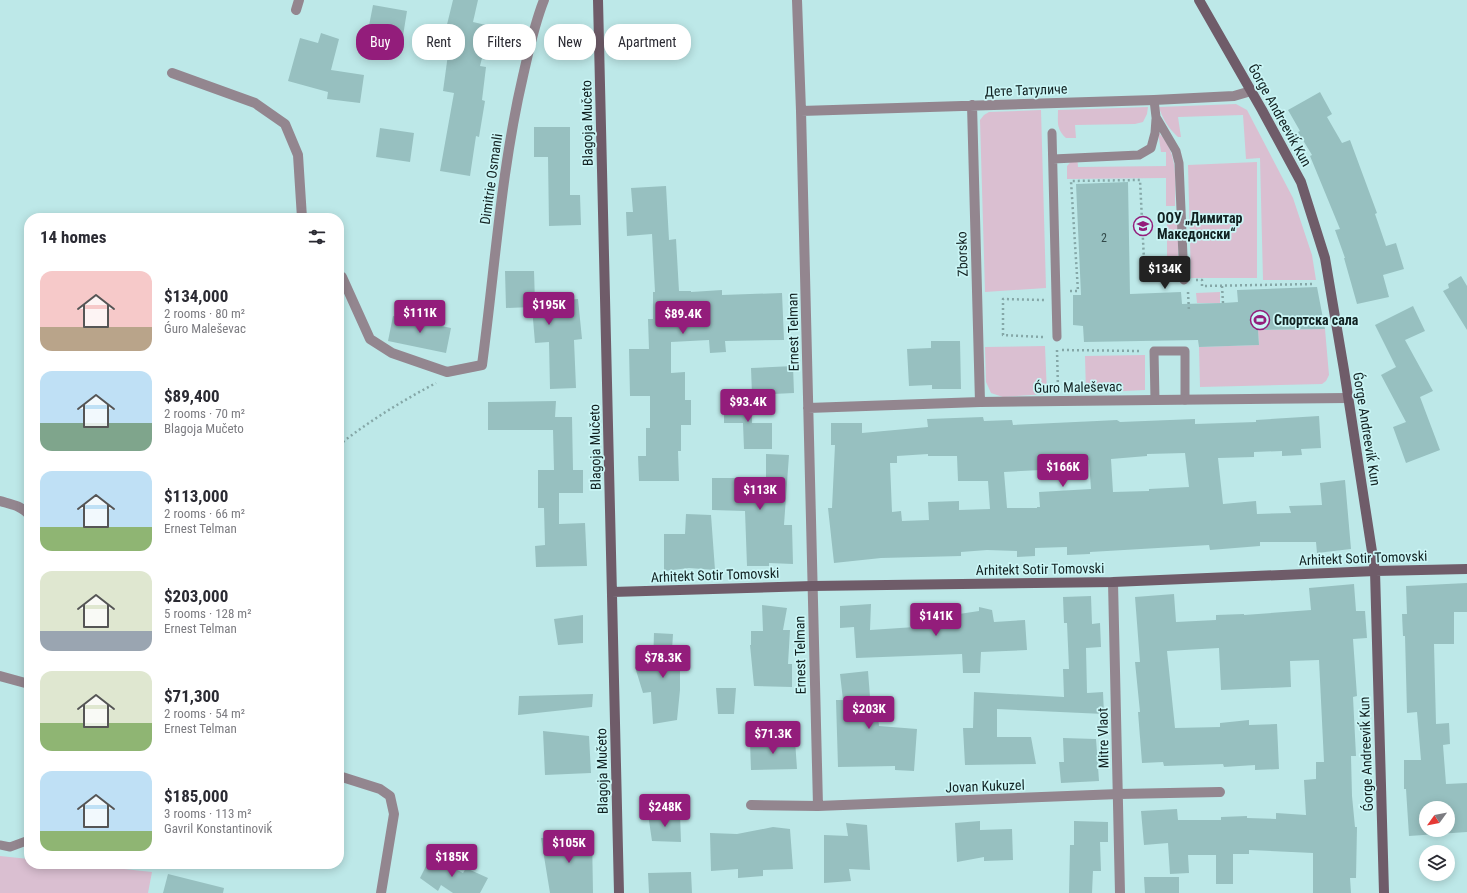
<!DOCTYPE html>
<html lang="en">
<head>
<meta charset="utf-8">
<style>
	body { margin:0; font-family:"Roboto Condensed",sans-serif; background:#f2f2f3; color:#2b2b33; height:100vh; display:flex; flex-direction:column; font-size:15px; white-space:nowrap }
	* { box-sizing:border-box; margin:0 }
	p { font-size:13px; color:#7c7c81 }
	.icon { flex:none; width:22px; height:22px; fill:none; stroke:currentColor; stroke-width:2; stroke-linecap:round; stroke-linejoin:round }
	.map { position:relative; flex:1; overflow:hidden }
	.details { position:absolute; left:24px; top:213px; width:320px; height:656px; display:flex; flex-direction:column; background:#fff; border-radius:16px; box-shadow:0 2px 10px #0003 }
	.details>* { flex:none }
	.top-card { position:absolute; left:356px; top:24px; width:380px; height:36px; display:flex; gap:8px }
	.needle { width:26px; rotate:237deg }
	.controls { position:absolute; left:1419px; top:801px; display:grid; gap:8px }
	.controls a { display:grid; place-items:center; width:36px; height:36px; border-radius:50%; background:#fff; box-shadow:0 2px 10px #0003; font-size:20px }
	.price { position:absolute; translate:-50% -34px; padding:0 9px; border-radius:4px; background:#931d7b; color:#fff; font-size:13px; line-height:26px; filter:drop-shadow(0 1px 2px #0008) }
	.price::after { content:''; position:absolute; left:50%; top:24px; width:12px; height:9px; margin-left:-6px; background:inherit; clip-path:polygon(0 0,100% 0,50% 100%) }
	.price.active { background:#222; color:#fff }
	ul { padding:0; list-style:none }
	li { display:flex; align-items:center; gap:12px; height:100px; padding:0 16px }
	li span { display:grid; place-items:center; flex:none; width:112px; height:80px; border-radius:12px; color:#555 }
	li>.icon { margin-inline-start:auto }
	span .icon { width:48px; height:48px; fill:#fffc; stroke-width:1 }
	li b { font-size:17px }
	h2 { display:flex; justify-content:space-between; align-items:center; height:48px; padding:0 16px; font-size:17px }
	.chip { padding:0 14px; border-radius:16px; background:#fff; box-shadow:0 2px 10px #0003; font-size:14px; line-height:36px }
	.chip.active { background:#931d7b; color:#fff }
	.map>svg:first-child { display:block }
	.green { fill:#dabfd1 }
	.building { fill:#97c0c0; fill-rule:evenodd }
	.lines { fill:none; stroke-linecap:round; stroke-linejoin:round }
	.path { stroke:#85a7a7; stroke-width:2.5; stroke-dasharray:2 3; stroke-linecap:butt }
	.lane { stroke:#93868f; stroke-width:9 }
	.street { stroke:#93868f; stroke-width:10 }
	.secondary { stroke:#6f5c69; stroke-width:10 }
	.labels { text-anchor:middle; dominant-baseline:central; stroke-width:3.5; stroke-linejoin:round; paint-order:stroke }
	.number-label { font-size:12px; fill:#324949 }
	.street-label { font-size:14px; fill:#112121; stroke:#caf5f5 }
	.poi-label { font-size:14px; font-weight:bold; fill:#112121; stroke:#caf5f5; text-anchor:start }
</style>
</head>
<body>
<div class="map">
<svg width="1467" height="893" viewBox="0 0 1467 893">
	<rect width="100%" height="100%" fill="#bde8e8"/>
	<path class="green" d="M1236 104 1247 110 1293 198 1312 255 1316 280H1263L1260 158 1246 159 1243 115 1178 117 1181 137H1178C1169 129 1162 118 1159 107Z
		M1148 107 1147 114 1143 122 1135 124 1075 125 1076 138H1066C1056 129 1058 122 1058 110Z
		M1041 110 1046 288 985 292 980 120 984 115 989 112Z
		M1158 132C1179 153 1175 179 1175 206H1166V178L1067 179V166L1077 155 1078 167 1166 166V152H1161Z
		M1257 162V278H1191L1188 165Z
		M1178 217V277L1167 278V218Z
		M1220 292V303H1197L1196 293Z
		M1325 329 1329 375 1326 381 1322 384 1200 387 1199 347 1259 345 1258 330Z
		M1045 346 1047 394 1003 397 991 393 986 382 985 347Z
		M1145 355V390L1086 393 1085 356Z
		M0 856 29 859V864H78L152 872 148 893H0Z"/>
	<path class="building" d="M453 0H478L473 22 490 26 480 66 486 67 482 100 485 101 479 137 476 136 470 176 440 171 454 93 443 91 449 47 442 45Z
		M373 5 407 11 402 42 367 36Z
		M321 33 339 39 331 70 364 75 360 103 327 99 328 92 288 81 300 38 318 43Z
		M1320 92 1332 114 1327 117 1342 143 1350 140 1377 213 1375 214 1386 246 1396 243 1404 269 1383 275 1389 297 1357 304 1344 258H1345L1335 230 1340 229 1310 156 1312 155 1298 132 1300 131 1288 110Z
		M534 127H570V195H580L581 225 549 226 548 157H534Z
		M380 128 414 133 410 162 376 157Z
		M1128 182 1130 294 1181 292 1182 304 1223 303 1238 302 1237 290 1317 287 1325 329 1258 330 1259 345 1199 347 1198 340 1084 342 1083 326 1073 325V295H1081L1076 184Z
		M666 186 669 240 676 239 679 291H691V292L722 290V295L782 293 784 340 725 341 726 352 710 353 709 340 671 342V373L685 372V400H691V425H681V451H678L679 481H639L638 456H646V428H650V396H630L629 349H649L648 319H653V292H655L652 234 627 236 626 212H633L631 188Z
		M505 271H534L535 303 578 299 582 339 574 340 576 388 550 389 549 342 535 343 532 307 506 308Z
		M1461 276 1467 286V330L1443 291 1449 288 1448 284Z
		M1413 306 1425 331 1405 340 1433 391 1420 397 1440 450 1406 463 1393 427 1406 422 1381 375 1396 367 1375 325Z
		M393 316 451 328 446 353 388 341Z
		M931 341H960L961 389H932V385L909 386 907 349 931 348Z
		M793 366 794 393 752 395 751 368Z
		M724 397H752V423H772V449H744L743 423H724Z
		M556 401 555 417H572L573 470H583V493H559V524L585 523 587 566 536 567 535 546 545 545 544 508H538V470H554L553 430H488V402Z
		M1319 416 1321 448 1301 449 1302 455 1282 456V451L1254 452V457L1218 458 1223 504 1256 501 1257 514 1291 513 1289 506 1322 505 1320 483 1345 480 1351 549 1317 553 1316 542H1260V546L1210 550 1209 545 1090 552V554L1067 555V547L1035 548V556L1017 557V551L987 550 961 552V556L881 558 834 563 828 508H832L835 445H831V423H862V433L928 427 927 419 983 417 984 421 1012 420 1013 425 1097 421 1117 420 1120 422 1195 419V424L1256 422V420ZM1185 453 1189 487 1149 489V491L1113 492 1111 459 1147 456V454ZM928 454V456H957L958 481H988L990 509 959 510V501L928 502 929 520 902 521 901 511 892 512 890 463H897V456ZM1089 460 1091 489 1039 492 1040 507H1037V508H1007L1004 472 1041 470 1040 463Z
		M766 454 789 455 784 525H792L793 564 769 563V566H747L745 511 712 510V478H766Z
		M686 514 711 515 715 570 689 568 664 571V534H685Z
		M1467 583V612H1454V644H1434L1436 724 1449 723 1450 744 1443 745 1446 784 1467 783V832L1409 836 1406 789H1404V760H1421L1417 712 1407 713 1405 636H1403L1402 614H1407L1406 586ZM1426 808H1448V830H1426Z
		M1354 584 1356 611H1365L1367 638 1353 639 1357 696 1353 697 1356 756H1351L1352 796 1355 827H1357L1356 878H1350L1351 893H1313V853L1249 850V854H1233V884H1216V855H1188L1189 873 1170 874 1168 843 1144 845 1141 811 1177 809 1178 820H1221V817L1247 816V818L1276 819V813L1306 815 1304 780 1316 779V762H1324L1319 660 1290 661 1291 687 1221 690 1219 648 1167 651 1175 728 1220 727V723L1249 720V725L1277 724 1279 769 1255 770V765L1224 767 1223 764 1164 766 1163 762 1142 763 1138 712H1140L1135 662H1140L1135 597 1174 594 1176 622 1216 620V615L1244 614V615L1311 610 1309 588Z
		M1091 596 1092 624 1100 623 1101 647 1086 648 1087 693 1103 692 1104 714 997 709V737H1031L1036 764 965 765 963 728H973L974 692 1064 697 1063 669H1069L1067 623H1064L1063 597Z
		M871 604 870 630 960 624 959 614 979 611V607L992 610 994 622 1025 620 1027 650 981 652 980 673H963L962 654 856 658 854 627 840 628V606Z
		M762 605 787 608 783 630H790L788 664H792V687L754 686 750 645H751V631H763Z
		M583 615V643L558 645 554 619Z
		M654 633 673 634 672 650 680 648V690L677 720 653 724 651 692 643 693 635 667 653 665Z
		M868 671 870 697H876L879 726 917 729 914 771 895 770V766L838 767 836 700H843L840 674Z
		M716 688H736L734 714H718Z
		M593 694 592 707 518 715 519 696Z
		M543 731 589 736 591 773 545 775Z
		M1063 738 1096 739 1099 781 1061 783 1059 762H1064Z
		M795 740 797 769 751 770 750 742Z
		M648 814H680L681 842 652 841Z
		M980 821V830L1012 829 1013 860 984 861V857L957 862 955 823Z
		M1074 821 1108 822V842H1100L1101 871H1093L1092 893H1069L1070 845H1074Z
		M846 823 867 825 870 870 849 869 851 881 824 883V835L848 836Z
		M773 827 790 829 793 869 763 870V876L738 878V869L711 871 710 833 737 834Z
		M592 836 593 893H550L541 838Z
		M431 856 463 873 466 868 488 878 480 893H453L441 885 438 891 420 878Z
		M691 872 692 893H649L648 873Z
		M168 874 224 888 223 893H163Z
		M1144 877H1179V893H1145Z"/>
	<g class="lines">
		<path class="path" d="M1196 280H1202V286L1315 284
			M1222 286 1223 303
			M1070 291H1078L1071 181 1140 180 1145 280H1171
			M1188 292 1189 312
			M1043 337 1003 335V299L1044 300
			M1057 350 1058 389
			M1062 350 1141 351
			M339 445C369 421 402 401 436 383"/>
		<path class="lane" d="M1154 100 1156 117 1176 151 1179 163 1184 280
			M1052 133 1057 337
			M1053 159 1139 155 1151 148 1155 133 1156 119
			M1155 400 1154 351H1185V400
			M0 845 10 847 29 840"/>
		<path class="street" d="M797 0 801 111 818 806
			M296 10 299 0
			M172 73 255 103 285 124 298 155 302 218
			M972 105 980 402
			M801 111 1154 100 1234 96 1251 91
			M339 275 342 277 370 339 392 353 447 372 482 365C495 268 501 170 523 76 529 50 534 25 544 0
			M808 408 980 402 1348 398
			M0 501C10 504 23 506 29 515
			M1113 582 1120 893
			M0 676 29 684
			M339 776 380 789 390 796 394 814 381 893
			M751 805 818 806 1119 794 1220 792"/>
		<path class="secondary" d="M598 0 619 893
			M1199 0 1262 110 1301 182 1325 258 1344 370 1375 571 1384 893
			M612 592 812 586 1113 582 1375 571 1467 569"/>
	</g>
	<defs>
		<g id="school-ring" transform="scale(1)"><circle r="9.5" fill="#caf5f5" stroke="#931d7b" stroke-width="1.5"/><path d="M0-5L7-2L0 1L-7-2ZM-4 1L0 2.5L4 1V4Q0 6-4 4Z" fill="#931d7b"/></g>
		<g id="stadium-ring" transform="scale(1)"><circle r="9.5" fill="#caf5f5" stroke="#931d7b" stroke-width="1.5"/><path d="M0-5a6.5 5 0 1 0 0 10a6.5 5 0 1 0 0-10ZM-3.5-1.8h7v3.6h-7Z" fill="#931d7b"/></g>
	</defs>
	<g fill-rule="evenodd">
		<use href="#school-ring" x="1143" y="226"/>
		<use href="#stadium-ring" x="1260" y="320"/>
	</g>
	<g class="labels">
		<g class="number-label">
			<text x="1104" y="238">2</text>
		</g>
		<g class="street-label">
			<text transform="translate(1026 90) rotate(-2)">Дете Татуличе</text>
			<text transform="translate(1280 115) rotate(61)">Ǵorge Andreeviḱ Kun</text>
			<text transform="translate(587 123) rotate(-91)">Blagoja Mučeto</text>
			<text transform="translate(491 179) rotate(-82)">Dimitrie Osmanli</text>
			<text transform="translate(962 254) rotate(-92)">Zborsko</text>
			<text transform="translate(793 332) rotate(-91)">Ernest Telman</text>
			<text transform="translate(1078 387) rotate(-1)">Ǵuro Maleševac</text>
			<text transform="translate(1367 429) rotate(81)">Ǵorge Andreeviḱ Kun</text>
			<text transform="translate(595 447) rotate(-91)">Blagoja Mučeto</text>
			<text transform="translate(1363 558) rotate(-2)">Arhitekt Sotir Tomovski</text>
			<text transform="translate(1040 569) rotate(-1)">Arhitekt Sotir Tomovski</text>
			<text transform="translate(715 575) rotate(-2)">Arhitekt Sotir Tomovski</text>
			<text transform="translate(800 655) rotate(-91)">Ernest Telman</text>
			<text transform="translate(1103 738) rotate(-91)">Mitre Vlaot</text>
			<text transform="translate(1366 754) rotate(-92)">Ǵorge Andreeviḱ Kun</text>
			<text transform="translate(602 771) rotate(-91)">Blagoja Mučeto</text>
			<text transform="translate(985 786) rotate(-2)">Jovan Kukuzel</text>
		</g>
		<g class="poi-label">
			<text x="1157" y="218">ООУ „Димитар<tspan x="1157" dy="16">Македонски“</tspan></text>
			<text x="1274" y="320">Спортска сала</text>
		</g>
	</g>
</svg>
<div class="controls">
<a><svg class="needle" viewBox="-14 -14 28 28"><path d="M0-13l5 13h-10z" fill="#e53935"/><path d="M0 13l5-13h-10z" fill="#7c7c81"/></svg></a>
<a><svg class="icon" aria-label="layers" viewBox="0 0 24 24"><path d="M12 4l9 5-9 5-9-5zM3 14l9 5 9-5"/></svg></a>
</div>
<b class="price active" style="left:1165px;top:290px">$134K</b>
<b class="price" style="left:549px;top:326px">$195K</b>
<b class="price" style="left:420px;top:334px">$111K</b>
<b class="price" style="left:683px;top:335px">$89.4K</b>
<b class="price" style="left:748px;top:423px">$93.4K</b>
<b class="price" style="left:1063px;top:488px">$166K</b>
<b class="price" style="left:760px;top:511px">$113K</b>
<b class="price" style="left:936px;top:637px">$141K</b>
<b class="price" style="left:663px;top:679px">$78.3K</b>
<b class="price" style="left:869px;top:730px">$203K</b>
<b class="price" style="left:773px;top:755px">$71.3K</b>
<b class="price" style="left:665px;top:828px">$248K</b>
<b class="price" style="left:569px;top:864px">$105K</b>
<b class="price" style="left:452px;top:878px">$185K</b>
<div class="top-card">
<a class="chip active">Buy</a>
<a class="chip">Rent</a>
<a class="chip">Filters</a>
<a class="chip">New</a>
<a class="chip">Apartment</a>
</div>
<section class="details">
<h2>14 homes<svg class="icon" aria-label="filters" viewBox="0 0 24 24"><path d="M4 7h16M4 17h16"/><circle cx="9" cy="7" r="2"/><circle cx="15" cy="17" r="2"/></svg></h2>
<ul>
<li><span style="background:linear-gradient(#f6c9c9 70%,#b9a48a 0)"><svg class="icon" aria-label="home" viewBox="0 0 24 24"><path d="M3 11l9-7 9 7M6 9v11h12V9"/></svg></span><div><b>$134,000</b><p>2 rooms · 80 m²</p><p>Ǵuro Maleševac</p></div></li>
<li><span style="background:linear-gradient(#bfe0f5 65%,#7fa58c 0)"><svg class="icon" aria-label="home" viewBox="0 0 24 24"><path d="M3 11l9-7 9 7M6 9v11h12V9"/></svg></span><div><b>$89,400</b><p>2 rooms · 70 m²</p><p>Blagoja Mučeto</p></div></li>
<li><span style="background:linear-gradient(#bfe0f5 70%,#8fb573 0)"><svg class="icon" aria-label="home" viewBox="0 0 24 24"><path d="M3 11l9-7 9 7M6 9v11h12V9"/></svg></span><div><b>$113,000</b><p>2 rooms · 66 m²</p><p>Ernest Telman</p></div></li>
<li><span style="background:linear-gradient(#dfe7d0 75%,#9aa5b1 0)"><svg class="icon" aria-label="home" viewBox="0 0 24 24"><path d="M3 11l9-7 9 7M6 9v11h12V9"/></svg></span><div><b>$203,000</b><p>5 rooms · 128 m²</p><p>Ernest Telman</p></div></li>
<li><span style="background:linear-gradient(#dfe7d0 65%,#8fb573 0)"><svg class="icon" aria-label="home" viewBox="0 0 24 24"><path d="M3 11l9-7 9 7M6 9v11h12V9"/></svg></span><div><b>$71,300</b><p>2 rooms · 54 m²</p><p>Ernest Telman</p></div></li>
<li><span style="background:linear-gradient(#bfe0f5 75%,#8fb573 0)"><svg class="icon" aria-label="home" viewBox="0 0 24 24"><path d="M3 11l9-7 9 7M6 9v11h12V9"/></svg></span><div><b>$185,000</b><p>3 rooms · 113 m²</p><p>Gavril Konstantinoviḱ</p></div></li>
</ul>
</section>
</div>
</body>
</html>
